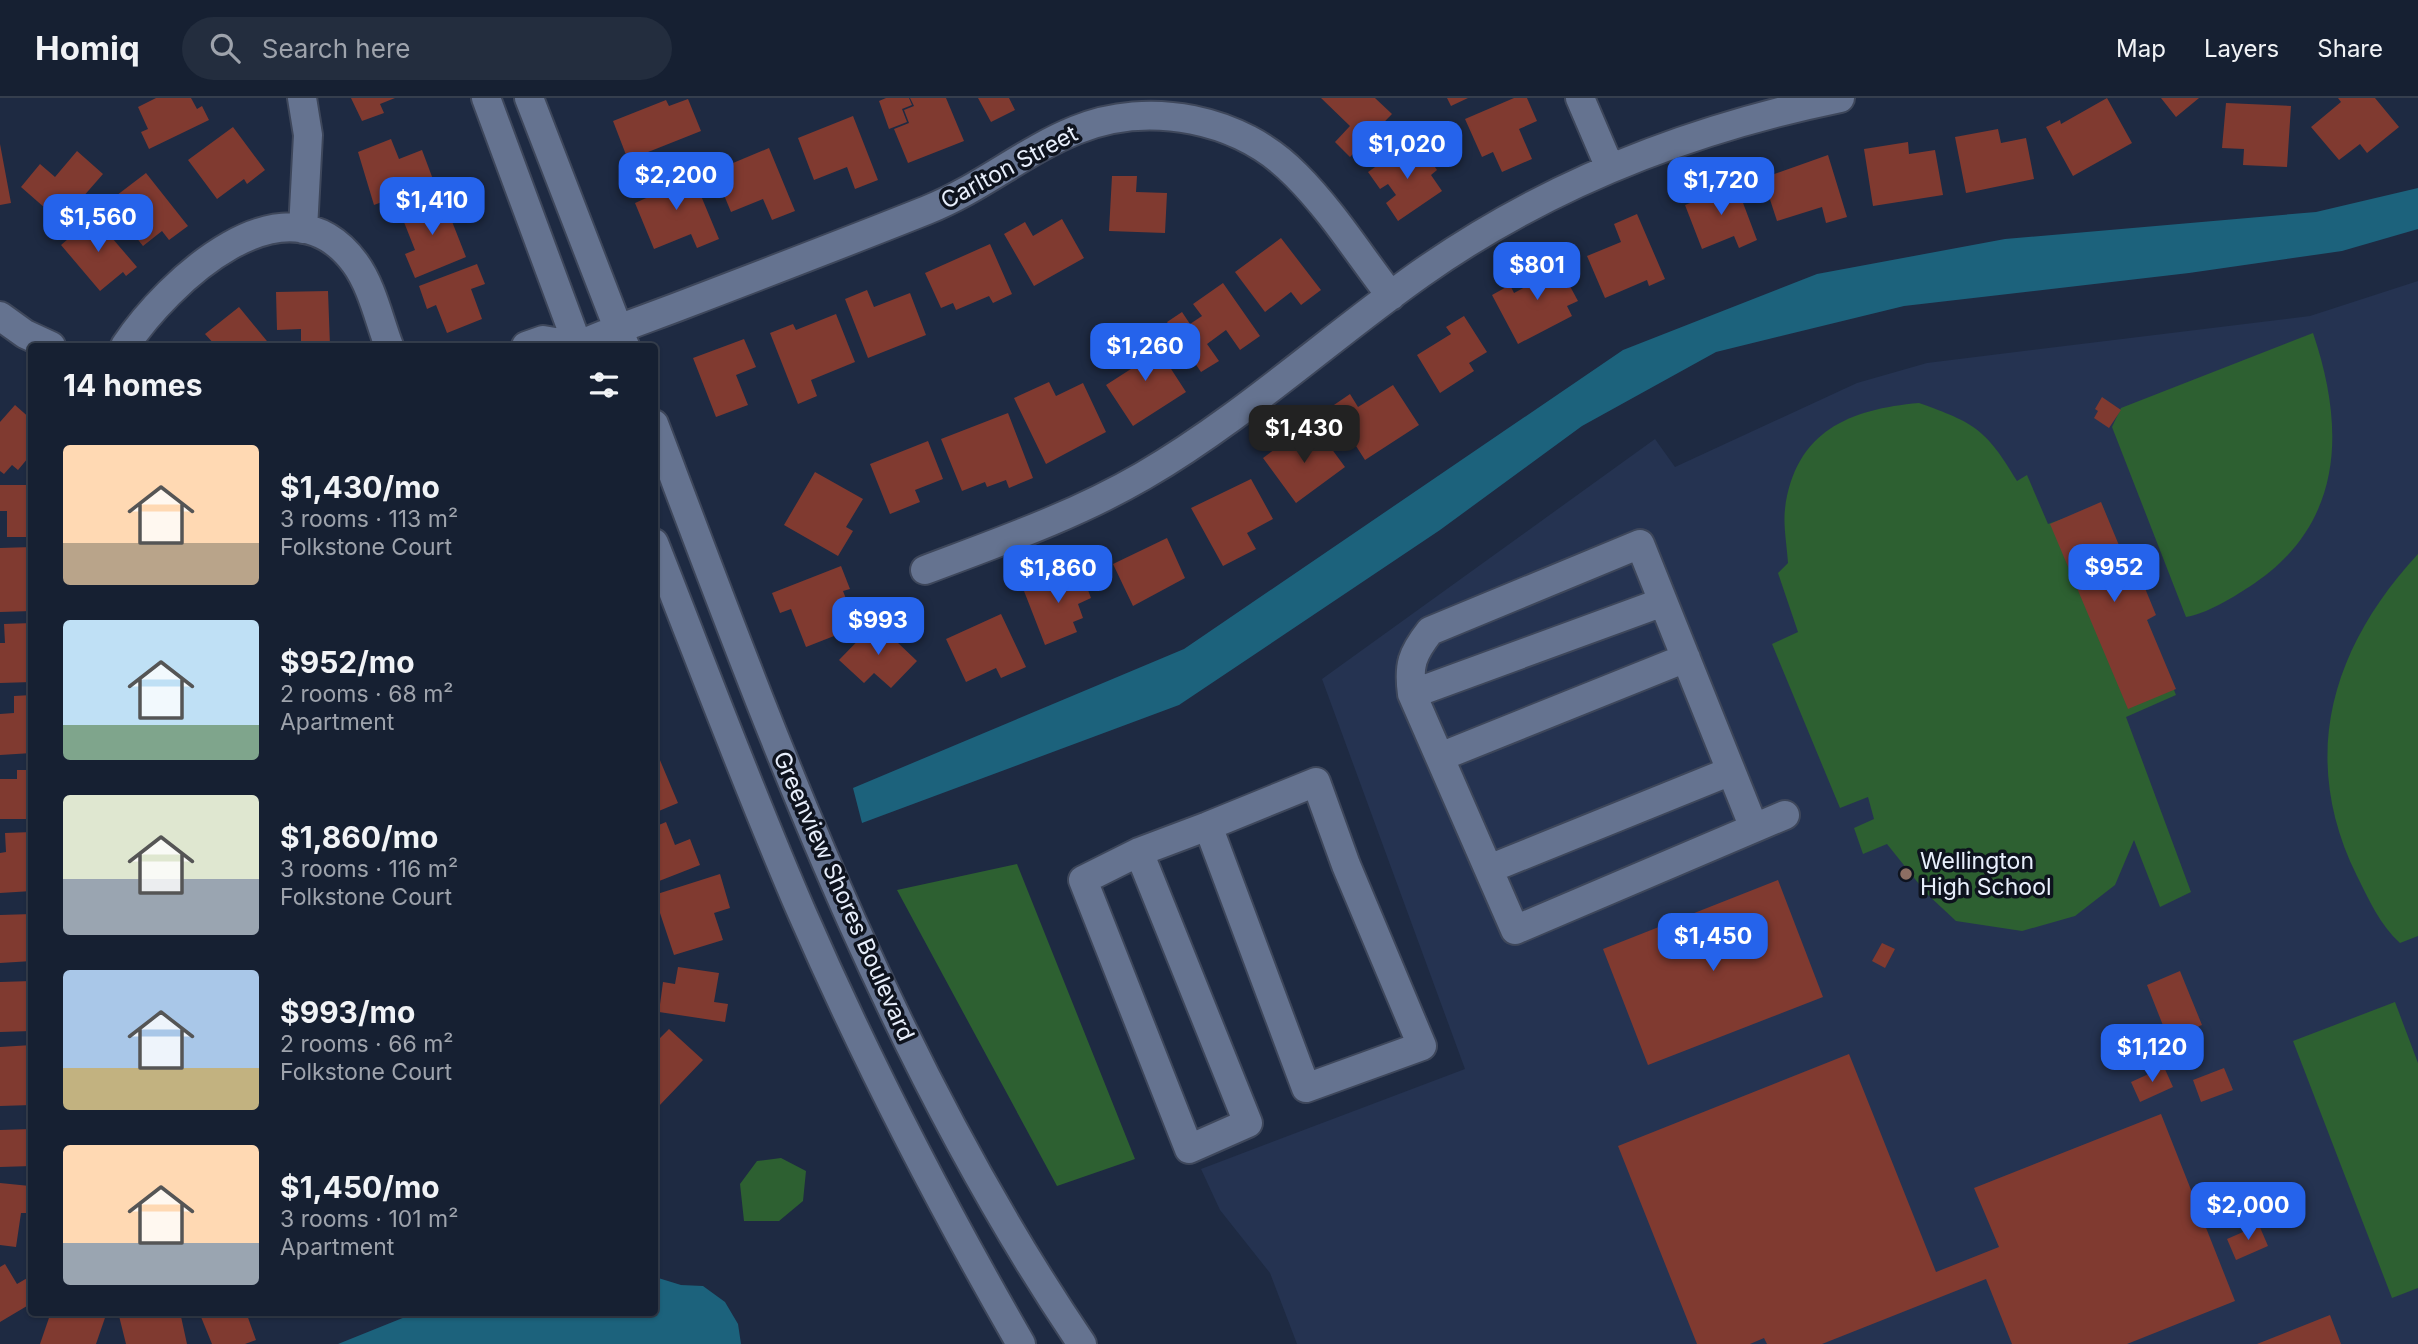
<!DOCTYPE html>
<html lang="en">
<head>
<meta charset="utf-8">
<style>
	body { margin:0; font-family:Inter,sans-serif; background:#232d3e; color:#f1f3f6; height:100vh; display:flex; flex-direction:column; font-size:26px; white-space:nowrap }
	* { box-sizing:border-box; margin:0 }
	p { font-size:23px; color:#9ea3ac }
	.icon { flex:none; width:38px; height:38px; fill:none; stroke:currentColor; stroke-width:2; stroke-linecap:round; stroke-linejoin:round }
	.map { position:relative; flex:1; overflow:hidden }
	.details { position:absolute; left:28px; top:245px; width:630px; height:973px; display:flex; flex-direction:column; background:#162032; border-radius:7px; box-shadow:0 2px 5px #0004,0 0 0 2px #353e4d }
	.details>* { flex:none }
	.price { position:absolute; translate:-50% -60px; padding:0 16px; border-radius:14px; background:#2563eb; color:#fff; font-size:23px; line-height:46px; filter:drop-shadow(0 2px 4px #0008) }
	.price::after { content:''; position:absolute; left:50%; top:42px; width:21px; height:16px; margin-left:-10px; background:inherit; clip-path:polygon(0 0,100% 0,50% 100%) }
	.price.selected { background:#222; color:#fff }
	ul { padding:0; list-style:none }
	li { display:flex; align-items:center; gap:21px; height:175px; padding:0 35px }
	li span { display:grid; place-items:center; flex:none; width:196px; height:140px; border-radius:7px; color:#555 }
	li>.icon { margin-inline-start:auto }
	span .icon { width:84px; height:84px; fill:#fffc; stroke-width:1 }
	li b { font-size:30px }
	h2 { display:flex; justify-content:space-between; align-items:center; height:84px; padding:0 35px; font-size:30px }
	header { display:flex; align-items:center; gap:42px; box-sizing:border-box; height:98px; padding:0 35px; background:#162032; border-bottom:2px solid #353e4d }
	header strong { font-size:33px }
	nav { display:flex; gap:38px; margin-inline-start:auto; font-size:24px }
	.search { width:490px; height:63px; background:#232d3e; display:flex; align-items:center; gap:18px; box-sizing:border-box; padding:0 24px; border-radius:38px; color:#9ea3ac; font-size:26px }
	.map>svg:first-child { display:block }
	.built { fill:#253351 }
	.green { fill:#2d6031 }
	.water { fill:#1c627c }
	.building { fill:#803a30 }
	.lines { fill:none; stroke-linecap:round; stroke-linejoin:round }
	.minor-casing { stroke:#3e475b; stroke-width:32 }
	.minor { stroke:#657390; stroke-width:28 }
	.education-dot { fill:#8d6e63; stroke:#0e131e; stroke-width:2.5 }
	.labels { text-anchor:middle; dominant-baseline:central; stroke-width:7; stroke-linejoin:round; paint-order:stroke }
	.street-label { font-size:23px; fill:#e8effc; stroke:#0e131e }
	.poi-label { font-size:23px; fill:#e8effc; stroke:#0e131e; text-anchor:start }
</style>
</head>
<body>
<header>
<strong>Homiq</strong>
<div class="search"><svg class="icon" aria-label="search" viewBox="0 0 24 24"><circle cx="10" cy="10" r="6"/><path d="M15 15l6 6"/></svg>Search here</div>
<nav><a>Map</a><a>Layers</a><a>Share</a></nav>
</header>
<div class="map">
<svg width="2418" height="1246" viewBox="0 0 2418 1246">
	<rect width="100%" height="100%" fill="#1e2a42"/>
	<path class="built" d="M2418 183V1246H1297L1270 1175 1220 1112 1201 1071 1465 971 1322 581 1655 341 1675 369 1857 285 1927 265 2310 218Z"/>
	<path class="green" d="M2313 235C2346 332 2344 428 2249 489 2232 500 2206 516 2186 519L2112 329 2121 310Z
		M1919 305C1975 325 1986 331 2017 383L2027 377 2048 426 2102 407 2176 597 2126 619 2191 794 2160 809 2134 742 2115 787 2075 818 2022 833 1956 823 1927 796 1887 746 1863 756 1854 730 1874 721 1868 699 1840 710 1772 546 1798 534 1778 475 1788 465C1787 448 1783 427 1785 411 1795 333 1850 311 1919 305Z
		M2418 456V838L2400 845C2380 827 2369 802 2357 778 2298 659 2332 549 2418 456Z
		M1017 766 1135 1061 1057 1088 897 792Z
		M2395 904 2418 965V1190L2392 1200 2293 943Z
		M781 1060 806 1073 803 1103 779 1123H744L740 1086 757 1063Z"/>
	<path class="water" d="M2418 90V131L2342 153 2189 175 1904 208 1716 254 1582 328 1440 432 1179 607 862 725 853 690 1184 551 1623 252 1817 176 2005 141 2316 114Z
		M655 1179 681 1187 703 1188 725 1204 738 1226 741 1246H338L415 1215 654 1214Z"/>
	<path class="building" d="M156 0H191L197 11 202 8 209 22 149 51 141 34 148 31 138 9Z
		M351 0H395L380 6 384 15 362 23Z
		M886 0H909L912 7 902 11 907 24 889 31 879 3Z
		M910 0H946L964 43 908 65 894 31 909 25 904 12 914 8Z
		M978 0H1009L1015 12 991 24Z
		M1321 0H1375L1392 16 1350 59 1335 44 1350 28Z
		M1447 0H1468L1451 8Z
		M1514 0H1527L1537 23 1519 31 1532 61 1502 74 1493 54 1482 59 1465 21Z
		M2107 0 2132 45 2073 78 2046 29 2060 22 2061 26Z
		M2161 0H2199L2176 19Z
		M2338 0H2375L2399 29 2367 55 2360 46 2339 62 2311 29 2341 4Z
		M688 1 701 33 628 62 613 23 666 2 669 8Z
		M2226 5 2291 8 2287 69 2243 67 2244 51 2222 50Z
		M853 18 878 82 855 91 847 69 814 82 798 40Z
		M233 29 265 72 247 86 244 81 217 101 188 62Z
		M1998 31 2001 45 2026 40 2034 81 1966 95 1955 39Z
		M391 41 399 61 422 52 434 84 374 107 358 54Z
		M1908 44 1909 56 1935 52 1943 97 1873 108 1864 51Z
		M0 46 11 105 0 107Z
		M1408 46 1416 58 1424 53 1437 72 1431 77 1442 93 1398 123 1386 105 1396 97 1388 86 1380 91 1368 74Z
		M769 50 795 113 772 122 763 101 731 114 714 73Z
		M77 53 103 76 61 124 21 89 40 66 55 79Z
		M1828 57 1847 119 1826 125 1822 109 1777 123 1763 80Z
		M675 72 682 86 694 81 719 141 697 150 691 136 654 151 635 105 653 97 647 84Z
		M146 75 188 128 169 142 162 133 143 148 108 104Z
		M1112 78H1137L1136 94 1167 95 1165 135 1109 133Z
		M1734 81 1757 142 1739 150 1734 138 1702 151 1685 107 1714 96 1712 90Z
		M442 98 466 159 415 180 405 156 415 152 400 114Z
		M1637 116 1665 181 1649 188 1647 182 1605 200 1587 158 1621 144 1614 126Z
		M94 119 137 169 126 178 123 174 100 193 61 147Z
		M1062 121 1084 160 1034 188 1004 136 1025 124 1033 138Z
		M1281 140 1321 192 1301 207 1291 194 1265 214 1235 174Z
		M990 146 1012 196 993 205 989 198 956 212 953 205 941 210 925 175Z
		M1553 157 1578 203 1567 208 1572 218 1518 246 1492 197 1510 187 1514 195 1536 183 1529 170Z
		M477 166 485 186 471 191 482 221 447 235 436 207 427 211 419 188Z
		M1223 185 1260 238 1240 252 1226 232 1207 246 1219 263 1201 274 1167 224 1182 214 1190 226 1202 218 1193 206Z
		M867 192 874 209 910 195 926 237 868 260 845 201Z
		M328 193 330 248H301V231L277 232 276 194Z
		M239 209 271 248H216L205 236Z
		M836 216 855 264 811 282 817 298 798 306 770 235 793 226 796 232Z
		M1464 218 1487 254 1469 265 1474 273 1440 295 1417 257 1451 236 1446 229Z
		M1149 237 1186 294 1133 328 1106 287 1134 269 1124 254Z
		M744 241 756 269 736 277 748 307 716 319 693 260Z
		M1049 284 1056 298 1083 285 1106 334 1046 366 1014 300Z
		M1393 287 1419 327 1365 362 1331 309 1350 296 1358 309Z
		M2102 299 2121 312 2109 330 2094 320 2098 313 2095 311Z
		M15 307 32 322V363L28 360 18 372 12 367 4 376 0 373V324Z
		M1008 315 1033 380 1009 390 1006 382 987 389 985 384 962 393 941 341Z
		M1317 331 1345 369 1296 405 1263 360 1282 346 1287 353Z
		M928 343 943 381 915 392 920 404 890 416 870 366Z
		M815 374 863 401 846 429 853 433 838 458 784 427Z
		M1251 381 1273 421 1247 435 1256 451 1223 468 1191 410Z
		M0 387H32V439H7V413H0Z
		M2101 404 2133 481 2140 478 2156 517 2147 522 2176 591 2128 611 2050 426Z
		M1167 440 1185 480 1133 508 1113 466Z
		M32 449V513L0 514V450Z
		M841 468 850 491 843 493 857 529 806 549 791 511 780 515 772 495Z
		M1080 471 1091 500 1078 506 1083 520 1073 524 1077 534 1045 547 1024 493Z
		M1001 516 1026 569 1001 580 996 570 966 584 946 541Z
		M876 524 917 563 891 590 874 575 864 585 839 562Z
		M32 525V584L0 585V545H5L4 526Z
		M32 597V655L0 657V616L14 615V598Z
		M654 648 678 705 654 715Z
		M17 672H32L28 721H0V681H17Z
		M666 724 675 747 690 741 700 767 654 785V729Z
		M32 734V793L0 795V755L6 754 5 735Z
		M720 776 730 810 714 815 723 842 674 857 654 797Z
		M1778 782 1823 899 1648 967 1603 851Z
		M32 816V863L0 865V817Z
		M1882 845 1895 851 1885 870 1872 863Z
		M678 869 719 875 714 904 728 906 725 924 659 914 663 884 675 886Z
		M2180 873 2202 927 2168 940 2147 887Z
		M32 883V933L0 934V884Z
		M669 931 703 962 658 1009 654 1005V946Z
		M32 947V1007L0 1008V949Z
		M1849 956 1936 1174 1999 1149 1974 1090 2161 1016 2235 1203 2127 1246H2012L1986 1181 1822 1246H1767L1764 1240 1750 1246H1697L1618 1048Z
		M2164 969 2173 989 2140 1004 2131 984Z
		M2224 970 2233 992 2201 1004 2193 982Z
		M32 1031V1068L0 1069V1032Z
		M0 1085 30 1088 27 1115H21L16 1149 0 1147Z
		M2259 1127 2268 1148 2236 1162 2227 1141Z
		M5 1166 17 1186 29 1179 32 1205 0 1224V1169Z
		M51 1214H107L96 1246H40Z
		M118 1214H180L187 1246H126Z
		M199 1214H246L256 1242 245 1246H212Z
		M2330 1217 2341 1246H2257Z"/>
	<g class="lines">
		<g class="minor-casing">
			<path id="minor" d="M302 0 308 37 303 131
				M486 0 578 248
				M529 0 625 248
				M1580 0 1610 70
				M0 218 25 236 51 248
				M125 248C167 185 286 71 355 165 372 188 379 222 389 248
				M526 248 543 242 578 248
				M577 248C612 232 649 220 685 206 766 175 847 144 927 112 980 91 1024 53 1076 32 1149 2 1241 20 1296 77 1332 113 1360 158 1391 198
				M654 326C774 643 890 963 1082 1246
				M654 445C703 569 749 693 802 815 866 962 941 1107 1021 1246
				M925 472C999 444 1074 418 1143 378 1241 321 1327 242 1420 176 1546 87 1690 31 1840 0
				M1412 596 1663 504
				M1440 659 1686 560
				M1316 684 1346 767 1422 948 1306 990 1208 728Z
				M1754 730 1640 446 1430 533C1412 556 1408 567 1412 596L1515 832 1785 717
				M1139 754 1248 1025 1189 1051 1083 782 1139 754 1208 728
				M1489 771 1731 673"/>
		</g>
		<use href="#minor" class="minor"/>
	</g>
	<circle class="education-dot" cx="1906" cy="776" r="7"/>
	<g class="labels">
		<g class="street-label">
			<text transform="translate(1009 69) rotate(-28)">Carlton Street</text>
			<text transform="translate(844 798) rotate(66)">Greenview Shores Boulevard</text>
		</g>
		<g class="poi-label">
			<text x="1920" y="763">Wellington<tspan x="1920" dy="26">High School</tspan></text>
		</g>
	</g>
</svg>
<b class="price" style="left:1407px;top:83px">$1,020</b>
<b class="price" style="left:676px;top:114px">$2,200</b>
<b class="price" style="left:1721px;top:119px">$1,720</b>
<b class="price" style="left:432px;top:139px">$1,410</b>
<b class="price" style="left:98px;top:156px">$1,560</b>
<b class="price" style="left:1537px;top:204px">$801</b>
<b class="price" style="left:1145px;top:285px">$1,260</b>
<b class="price selected" style="left:1304px;top:367px">$1,430</b>
<b class="price" style="left:2114px;top:506px">$952</b>
<b class="price" style="left:1058px;top:507px">$1,860</b>
<b class="price" style="left:878px;top:559px">$993</b>
<b class="price" style="left:1713px;top:875px">$1,450</b>
<b class="price" style="left:2152px;top:986px">$1,120</b>
<b class="price" style="left:2248px;top:1144px">$2,000</b>
<section class="details">
<h2>14 homes<svg class="icon" aria-label="filters" viewBox="0 0 24 24"><path d="M4 7h16M4 17h16"/><circle cx="9" cy="7" r="2"/><circle cx="15" cy="17" r="2"/></svg></h2>
<ul>
<li><span style="background:linear-gradient(#ffd9b3 70%,#b9a48a 0)"><svg class="icon" aria-label="home" viewBox="0 0 24 24"><path d="M3 11l9-7 9 7M6 9v11h12V9"/></svg></span><div><b>$1,430/mo</b><p>3 rooms · 113 m²</p><p>Folkstone Court</p></div></li>
<li><span style="background:linear-gradient(#bfe0f5 75%,#7fa58c 0)"><svg class="icon" aria-label="home" viewBox="0 0 24 24"><path d="M3 11l9-7 9 7M6 9v11h12V9"/></svg></span><div><b>$952/mo</b><p>2 rooms · 68 m²</p><p>Apartment</p></div></li>
<li><span style="background:linear-gradient(#dfe7d0 60%,#9aa5b1 0)"><svg class="icon" aria-label="home" viewBox="0 0 24 24"><path d="M3 11l9-7 9 7M6 9v11h12V9"/></svg></span><div><b>$1,860/mo</b><p>3 rooms · 116 m²</p><p>Folkstone Court</p></div></li>
<li><span style="background:linear-gradient(#a9c7e8 70%,#c2b280 0)"><svg class="icon" aria-label="home" viewBox="0 0 24 24"><path d="M3 11l9-7 9 7M6 9v11h12V9"/></svg></span><div><b>$993/mo</b><p>2 rooms · 66 m²</p><p>Folkstone Court</p></div></li>
<li><span style="background:linear-gradient(#ffd9b3 70%,#9aa5b1 0)"><svg class="icon" aria-label="home" viewBox="0 0 24 24"><path d="M3 11l9-7 9 7M6 9v11h12V9"/></svg></span><div><b>$1,450/mo</b><p>3 rooms · 101 m²</p><p>Apartment</p></div></li>
</ul>
</section>
</div>
</body>
</html>
